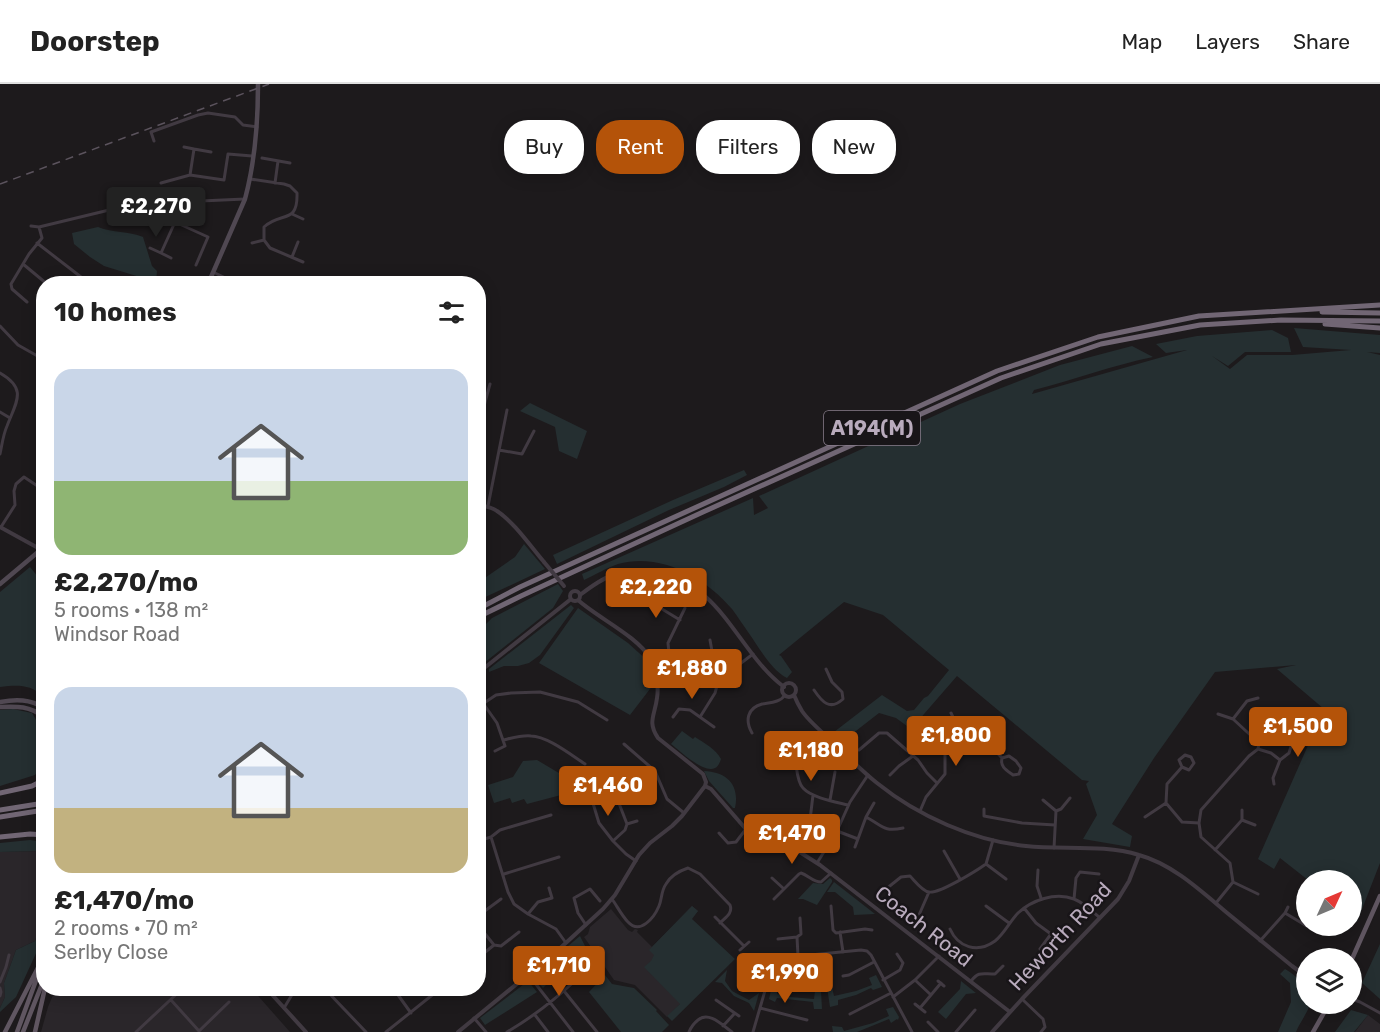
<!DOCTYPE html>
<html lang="en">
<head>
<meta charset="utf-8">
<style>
	body { margin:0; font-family:Rubik,sans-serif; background:#f2f2f2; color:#222; height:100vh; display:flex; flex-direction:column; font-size:22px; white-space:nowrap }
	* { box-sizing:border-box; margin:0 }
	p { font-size:20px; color:#767676 }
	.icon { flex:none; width:33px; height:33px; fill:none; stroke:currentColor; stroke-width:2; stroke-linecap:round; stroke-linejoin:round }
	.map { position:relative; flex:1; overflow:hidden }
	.side { position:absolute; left:36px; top:192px; width:450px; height:720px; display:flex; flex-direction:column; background:#fff; border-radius:24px; box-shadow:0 3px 15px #0003 }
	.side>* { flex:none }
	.top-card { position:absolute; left:504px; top:36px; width:570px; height:54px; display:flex; gap:12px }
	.needle { width:39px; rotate:46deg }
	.tools { position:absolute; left:1296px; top:786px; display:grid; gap:12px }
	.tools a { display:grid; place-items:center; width:66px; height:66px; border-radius:50%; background:#fff; box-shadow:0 3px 15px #0003; font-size:30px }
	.price { position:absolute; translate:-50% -51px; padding:0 14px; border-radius:6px; background:#b45309; color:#fff; font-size:20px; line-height:39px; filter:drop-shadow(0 2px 3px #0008) }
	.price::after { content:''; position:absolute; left:50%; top:36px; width:18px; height:14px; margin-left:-9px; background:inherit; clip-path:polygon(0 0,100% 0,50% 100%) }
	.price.active { background:#222; color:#fff }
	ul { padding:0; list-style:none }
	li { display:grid; align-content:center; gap:12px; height:318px; padding:0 18px }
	li span { display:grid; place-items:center; height:186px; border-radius:18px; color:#555 }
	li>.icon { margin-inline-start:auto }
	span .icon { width:108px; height:108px; fill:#fffc; stroke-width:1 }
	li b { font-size:26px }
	h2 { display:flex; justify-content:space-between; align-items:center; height:72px; padding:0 18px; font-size:26px }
	.chip { padding:0 21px; border-radius:24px; background:#fff; box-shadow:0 3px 15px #0003; font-size:21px; line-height:54px }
	.chip.active { background:#b45309; color:#fff }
	header { display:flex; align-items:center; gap:36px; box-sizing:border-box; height:84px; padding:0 30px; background:#fff; border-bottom:2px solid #e0e0e0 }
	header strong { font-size:28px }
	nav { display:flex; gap:33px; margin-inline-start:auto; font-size:21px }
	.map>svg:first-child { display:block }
	.built { fill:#2a262a }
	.green { fill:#252f31 }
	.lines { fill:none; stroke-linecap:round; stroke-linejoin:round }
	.minor { stroke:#413a42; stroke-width:3 }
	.tertiary { stroke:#413a42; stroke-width:4 }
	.secondary { stroke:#504852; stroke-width:4.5 }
	.primary { stroke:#605661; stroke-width:4.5 }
	.motorway { stroke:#716674; stroke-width:5 }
	.rail { stroke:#5b535d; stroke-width:1.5; stroke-dasharray:8 6; stroke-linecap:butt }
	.tertiary-bridge { stroke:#413a42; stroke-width:4 }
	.labels { text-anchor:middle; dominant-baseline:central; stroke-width:5; stroke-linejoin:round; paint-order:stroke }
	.shield { fill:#181518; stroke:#897e8c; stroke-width:1.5 }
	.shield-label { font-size:20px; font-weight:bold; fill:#b9abbd }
	.street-label { font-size:21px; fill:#b9abbd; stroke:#181518 }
</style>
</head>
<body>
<header>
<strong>Doorstep</strong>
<nav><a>Map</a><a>Layers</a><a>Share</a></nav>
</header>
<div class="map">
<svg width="1380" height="948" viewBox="0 0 1380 948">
	<rect width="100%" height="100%" fill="#1d1a1c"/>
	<path class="built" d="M38 767 43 770V835L35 857 16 866 4 899 5 913 0 924V768Z
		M692 822 698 827 691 835 730 871 667 933 635 901 614 896 584 853 588 850 590 843 611 825 628 846 632 848 635 845 638 846 637 848 652 863Z
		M56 904 252 905 290 948H41L48 923Z
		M1368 931 1380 940V948H1355Z"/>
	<path class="green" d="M98 143C113 149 128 147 143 153L152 182 157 187 156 198 104 182 90 173 74 160 72 149Z
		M1294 244 1380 251V269L1367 268 1380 271V779L1357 838 1352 834V796H1308L1280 774 1274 785 1258 775 1324 625 1277 585 1296 581 1215 588 1154 674 1112 740 1132 752 1130 763 1083 755 1097 731 1086 700 1089 697 1082 696 957 592 911 645 896 634 879 629 843 657 834 648 882 611 907 627 914 626 924 614 928 612 949 586 883 531 844 518 779 571 781 572 792 588 787 594C770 585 759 563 748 548 743 541 738 533 732 525 705 493 660 468 618 480 606 484 595 491 584 496L582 490 753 414 754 431 768 424 759 412 960 320 1060 281 1132 262 1153 273C1113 281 1074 296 1034 306L1032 310 1187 266 1166 269 1156 260 1197 252 1272 246 1288 254 1291 268H1245L1228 282 1212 272 1230 285 1247 271H1292L1351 266 1303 263Z
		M530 319 587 347 577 375 559 367 555 343 520 327Z
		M744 386 747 391 724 403 669 426 557 480 553 471 673 416Z
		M524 460 545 485 479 516V498L515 473Z
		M30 483 43 499V612C30 600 17 601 0 603V508Z
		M558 500 563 507 553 524 479 583V547L492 534Z
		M571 521 574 524 540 571 529 579 518 582H504L489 588V585Z
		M578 524 628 559 649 578 653 601 630 631 539 579Z
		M13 625 32 629 44 649 43 680 35 691 0 702V626Z
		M682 647 693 655 695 653C704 659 716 665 721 675 720 678 718 683 715 684 704 690 680 667 671 660Z
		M537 676 574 698 573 710 561 711 527 720 524 715 512 719 510 714 494 719 488 701 513 693 523 677Z
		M704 687C727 688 740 701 735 724H733L709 697Z
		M30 756 43 758V770L38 767 0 768V759Z
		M830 794 832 796V798L817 821 803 815H798L813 799 823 800Z
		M834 798 875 830 854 831 853 823 835 808H827Z
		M692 822 698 827 692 835 735 875 672 937 667 932 680 920 644 883 651 877 654 871 649 866Z
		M43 835V854L16 913 0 928V924L5 913 4 899 16 866 35 857Z
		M580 852 585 862 543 904 535 895 536 889Z
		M1380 860V915L1362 899Z
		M1285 885C1301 895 1306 901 1306 920H1310C1307 930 1300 938 1296 948H1278L1291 918 1290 899 1280 890Z
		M727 886 725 897 732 907 749 916 759 909 754 927 749 919 734 912 722 899 715 898Z
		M605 891 612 900 634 904 657 926 656 927 669 941 662 948H621L589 908Z
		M876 891 882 903 873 906 871 904 856 911 838 916V921L830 923 827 903H832L834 912 856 907 872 901 869 894Z
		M528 897 537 908 485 941 480 934Z
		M961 897 976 909 966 910 946 935 938 928 960 905Z
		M772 902 777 904V910L790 913 814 915 815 907H821L822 925H814L813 918 777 914 775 918 769 915Z
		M893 923 899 933 898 936 897 935 891 939 889 935 857 948H833L832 942 842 943 844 947 873 939 889 932 886 925Z
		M1351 926 1368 931 1354 948H1335Z"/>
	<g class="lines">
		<path class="minor" d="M154 57 151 48 198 31 208 29 235 33 243 41 257 43
			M184 63 194 65
			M262 74 290 79
			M190 91 194 65 211 68
			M250 95 284 100 290 102 297 109C298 141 281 127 264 143V156L270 164 303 178
			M161 99 190 91 224 96 228 70 252 72
			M275 99 278 77
			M292 130 303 135
			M175 138 208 153 196 181
			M31 142 39 143 134 120 245 115
			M37 159 81 193 92 200
			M252 159 264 156
			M150 164 161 169
			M292 173 298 158
			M171 174 161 169 175 138V118
			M23 180 47 200
			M213 188 238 200
			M171 200 178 197 185 200
			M27 218 12 205 11 200 29 170 42 154 39 143
			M41 233 44 236
			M0 242 18 261 41 274
			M0 289C28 305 16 318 7 342 3 351 2 361 0 370
			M0 328 10 334
			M478 344 490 300
			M499 366 522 370 534 347
			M488 422 507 326
			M1 443 15 421 14 407 16 400 24 393 39 403
			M644 514 680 536
			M710 556 712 567 732 586
			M690 579 718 598
			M653 580 661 578 669 569 668 559 685 524
			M814 606C822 618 830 627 843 615L842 608 832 598 826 585
			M478 612 497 639 505 662 495 667
			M484 619 496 611 511 609 540 608 578 618 607 636
			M951 629 962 652
			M1218 630 1233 635 1259 659 1258 665
			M673 633 679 625 690 626 714 643
			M700 633 715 609 718 598 724 592 753 570
			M1233 635 1247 617 1258 614
			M752 649C745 637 747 624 762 620 767 619 772 619 777 617 780 616 783 614 785 611
			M812 653H800C794 662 794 670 796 681 797 688 798 699 803 704 812 714 836 718 848 721
			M503 656C512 654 522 651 531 652 547 652 571 671 585 680
			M624 660 655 687 667 715 684 729
			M1258 665 1271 669 1280 676 1273 694 1274 700
			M859 666 879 649H887L918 676 927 689 937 699
			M771 676 796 679
			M1280 676 1289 669 1293 656
			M1182 683 1179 676 1185 671 1191 673 1194 679 1189 686 1182 683 1167 700 1166 719 1182 738 1199 739
			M478 685 482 697
			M890 691 899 682 913 672
			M598 705 608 702 613 704 627 740 625 746 613 757 626 770 636 777
			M592 716 599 739 613 757
			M830 716 835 688
			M1043 716 1056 727 1061 725 1070 714
			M984 725V732L1022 739 1055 741
			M1242 726V736
			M920 727 926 713 945 690V669L952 659 958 654 962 652 974 650 985 656 1002 674 1009 672 1016 677 1021 684 1019 690 1013 691C1006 686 1000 683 1002 674
			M551 731 500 746 491 753 508 808 514 820 528 830 556 845 566 859
			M866 733C883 742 883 748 903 744
			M1145 733 1166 719
			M774 736 803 744 809 741 810 736 813 711
			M627 740 637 737
			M837 747 858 755
			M719 749 728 759 736 758 746 745
			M478 757 491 753
			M855 763 866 733 874 719
			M1054 764 1056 727
			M1215 766 1242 736 1255 741
			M944 767 960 795
			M817 779 837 747 850 718 868 691
			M986 780 1006 795
			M1038 786 1037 802 1041 814
			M504 790 559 773
			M772 794 784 805
			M1233 798 1258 810
			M886 805 901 793 910 792C915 797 922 807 929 808 939 810 976 787 986 780L993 756
			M612 815C617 822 622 832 628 838 640 851 654 834 659 822 662 815 661 807 666 800 671 791 679 787 688 784L700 790 730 821C733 829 726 833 720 839
			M774 815 799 790 801 789C808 791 813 798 821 798L831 789
			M1074 815 1076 794 1080 788 1099 790
			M1216 819 1233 798 1230 779 1201 753 1199 739 1201 726 1249 672 1258 665
			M831 822 833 846 836 849 865 845 872 846
			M986 822 1009 839
			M1288 823 1285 829 1315 847 1319 842
			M1024 824 1036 839 1051 850 1040 865
			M528 830 538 818 552 814 549 804
			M919 831 929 808
			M478 832 501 815
			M715 833 744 862
			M478 841 494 861
			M586 841 578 829 574 814 590 805 600 817
			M950 845C958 863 977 870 995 857 1004 850 1010 837 1018 829 1032 816 1055 808 1074 815 1084 819 1092 827 1100 834
			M840 848 843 868
			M778 855 797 853
			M1260 857 1285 829
			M740 866 749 858
			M798 872 797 853 801 850 800 834
			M478 874 494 861 501 862 519 848
			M528 890 573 948
			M843 892 849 891 874 878
			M883 896 900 886 903 879 897 870
			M915 896 931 911
			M938 897 944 902
			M971 897C979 887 982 890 995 890L1003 882
			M0 898 6 883 9 871
			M746 898 743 894 753 884 799 898H802V893
			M0 904 1 908 0 912
			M324 904 366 948
			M393 904 411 929
			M564 907 597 948
			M893 913 915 896 939 872
			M1022 915 1043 935 1045 943 1041 948
			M1352 915 1360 918 1380 929
			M171 916 199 947 229 918
			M716 916 739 932
			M915 920 925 928
			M284 924 296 904
			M760 924 807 936
			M920 924 941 899
			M850 930 891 909
			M535 931 548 948
			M474 934 486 948
			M928 938 938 948
			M723 942 735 929
			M136 948 183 904
			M386 948 441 904
			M507 948C543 927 568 904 597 876
			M689 948C691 943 693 940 698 936 709 927 722 941 732 948
			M753 948 773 879 780 874 861 866 867 867 871 871 912 948
			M956 948 975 926"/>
		<path class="tertiary" d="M478 421C485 422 492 423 497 427 514 438 531 463 544 478
			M0 443 40 465
			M570 512a5 5 0 1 1 10 0a5 5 0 1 1-10 0Z
			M580 511C606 491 618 485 652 489 722 496 736 567 784 603
			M578 516C598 534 637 552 650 574 656 585 659 602 657 614 655 631 647 638 658 654L703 690 706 698 705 702
			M478 589 571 515
			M782 606a7 7 0 1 1 14 0a7 7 0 1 1-14 0Z
			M794 611C796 616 799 622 802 627 810 639 827 652 837 662 850 675 863 688 877 699 918 732 974 757 1026 762 1063 766 1103 760 1139 771 1172 780 1200 806 1226 828 1248 846 1270 864 1292 882L1306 892
			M705 702 711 705 751 751 769 761 798 767 820 781 1010 928
			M266 904 306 948
			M458 948 557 867 603 825 615 811 639 771 650 759 672 742 682 732 705 702
			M992 948 1022 915 1118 815 1129 797 1139 771"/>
		<path class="secondary" d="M208 200 245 115C255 78 258 38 258 0
			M0 500 44 463
			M0 618C16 615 30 615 44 624
			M0 623C17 622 30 622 44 633"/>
		<path class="primary" d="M1352 875 1380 812
			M5 948 44 872
			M17 948 41 883
			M23 948 44 895
			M35 948 45 904
			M1313 948 1329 920"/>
		<path class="motorway" d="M1322 228 1380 229
			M1325 240 1380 244
			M478 525 520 503 997 287 1098 253 1199 232 1380 221
			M478 533 521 512 703 428 1001 294 1101 260 1200 241 1281 236 1380 237
			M0 709 32 702 44 696
			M0 726 44 719
			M0 733 44 726
			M0 753 30 750 44 751"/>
		<path class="rail" d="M0 100 269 0"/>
		<path class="tertiary-bridge" d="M544 478 564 502"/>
	</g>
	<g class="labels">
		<rect class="shield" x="824" y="327" width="96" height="34" rx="4.5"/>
		<g class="shield-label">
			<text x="872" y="344">A194(M)</text>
		</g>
		<g class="street-label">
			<text transform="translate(924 842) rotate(38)">Coach Road</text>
			<text transform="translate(1060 852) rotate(-47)">Heworth Road</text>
		</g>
	</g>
</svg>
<div class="tools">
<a><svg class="needle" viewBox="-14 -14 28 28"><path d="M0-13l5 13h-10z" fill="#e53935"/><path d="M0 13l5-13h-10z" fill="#767676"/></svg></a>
<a><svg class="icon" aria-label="layers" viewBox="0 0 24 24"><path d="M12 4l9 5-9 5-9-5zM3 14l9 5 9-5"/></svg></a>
</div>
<b class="price active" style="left:156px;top:154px">£2,270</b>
<b class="price" style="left:656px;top:535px">£2,220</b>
<b class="price" style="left:692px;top:616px">£1,880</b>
<b class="price" style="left:1298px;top:674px">£1,500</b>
<b class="price" style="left:956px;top:683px">£1,800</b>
<b class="price" style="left:811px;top:698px">£1,180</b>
<b class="price" style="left:608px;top:733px">£1,460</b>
<b class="price" style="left:792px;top:781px">£1,470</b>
<b class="price" style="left:559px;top:913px">£1,710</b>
<b class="price" style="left:785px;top:920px">£1,990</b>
<div class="top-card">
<a class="chip">Buy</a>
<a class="chip active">Rent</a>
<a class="chip">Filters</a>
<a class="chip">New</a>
</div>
<section class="side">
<h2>10 homes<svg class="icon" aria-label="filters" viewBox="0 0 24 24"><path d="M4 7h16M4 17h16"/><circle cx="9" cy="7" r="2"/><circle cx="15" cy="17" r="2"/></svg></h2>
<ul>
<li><span style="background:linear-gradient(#c9d6e8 60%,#8fb573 0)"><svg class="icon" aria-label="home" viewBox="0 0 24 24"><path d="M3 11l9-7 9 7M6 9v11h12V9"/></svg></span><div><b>£2,270/mo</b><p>5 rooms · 138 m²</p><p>Windsor Road</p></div></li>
<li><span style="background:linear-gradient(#c9d6e8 65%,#c2b280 0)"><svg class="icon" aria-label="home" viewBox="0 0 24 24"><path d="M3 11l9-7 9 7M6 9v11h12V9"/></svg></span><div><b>£1,470/mo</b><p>2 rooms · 70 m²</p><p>Serlby Close</p></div></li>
</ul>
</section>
</div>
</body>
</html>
